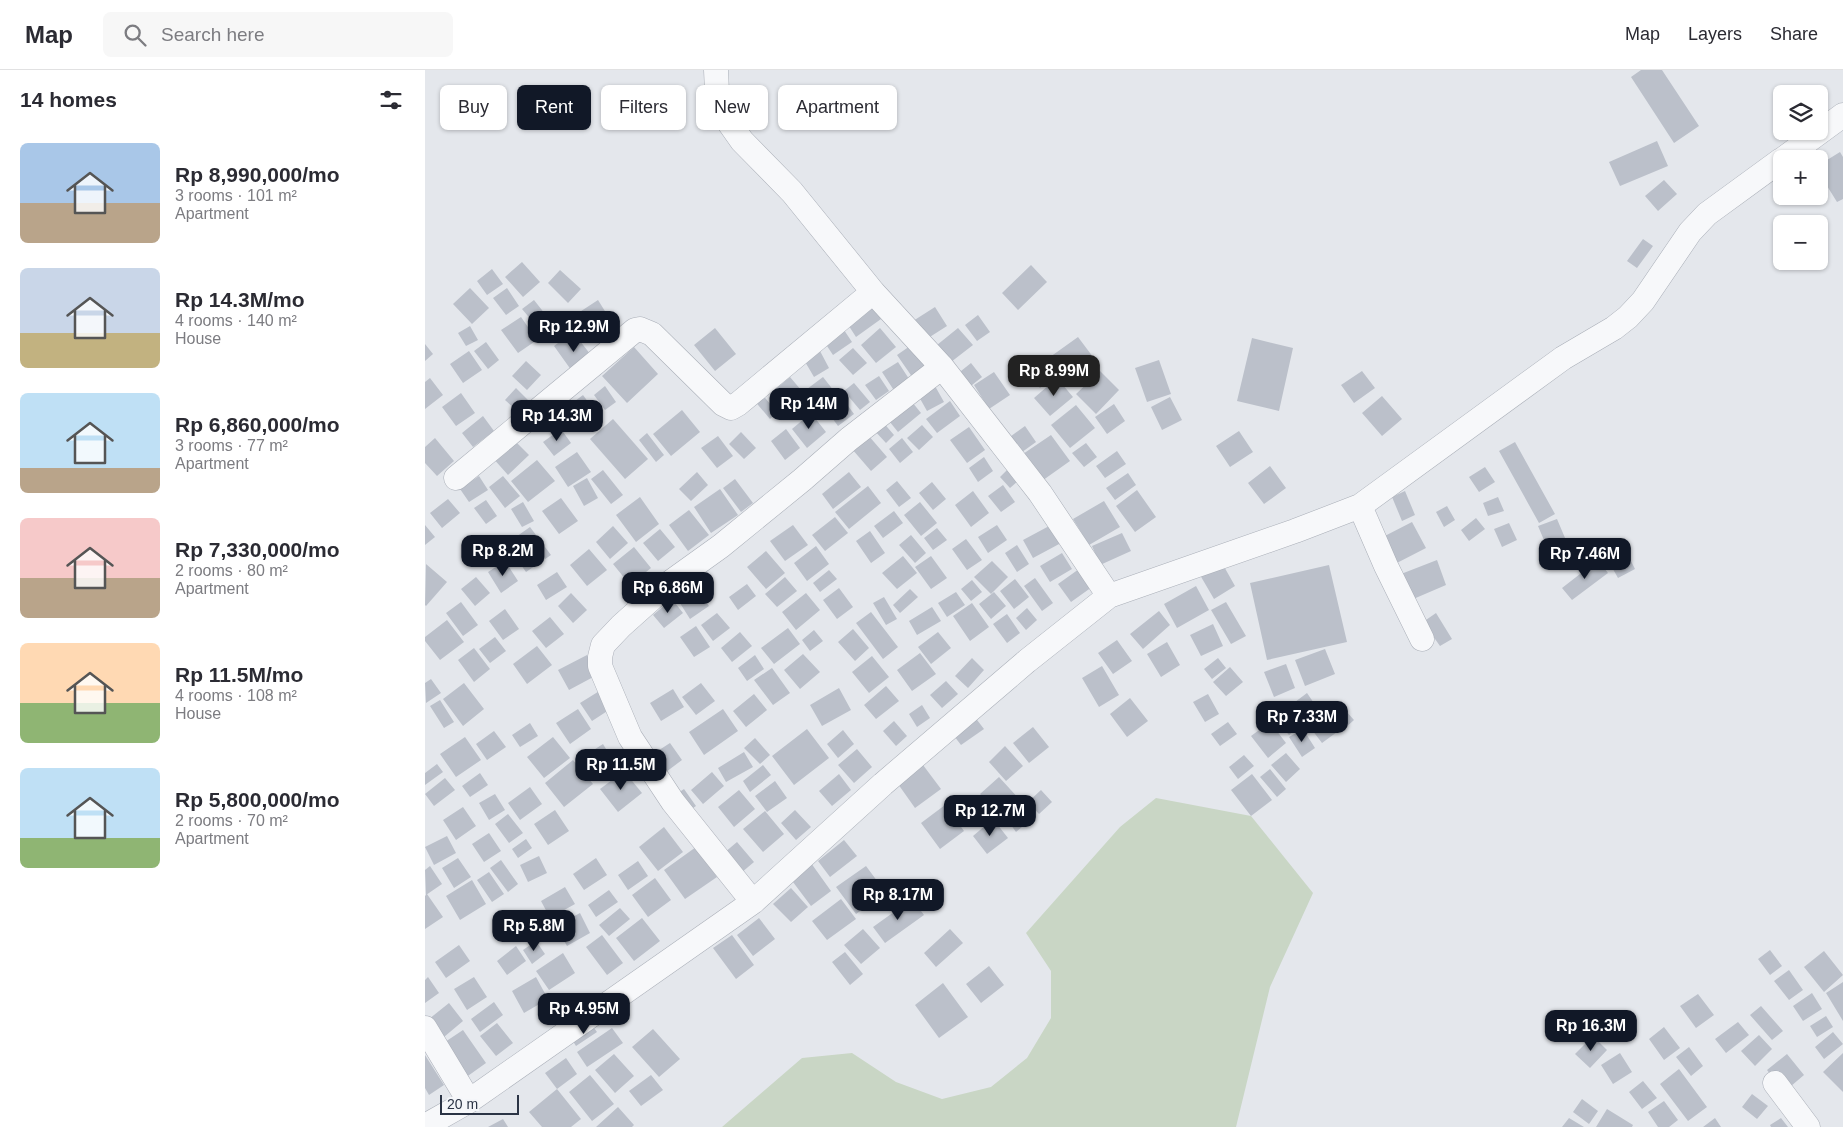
<!DOCTYPE html>
<html lang="en">
<head>
<meta charset="utf-8">
<style>
	body { margin:0; font-family:Helvetica,sans-serif; background:#f7f7f7; color:#2b2b33; height:100vh; display:flex; flex-direction:column; font-size:19px; white-space:nowrap }
	* { box-sizing:border-box; margin:0 }
	p { font-size:16px; color:#7c7c81 }
	.icon { flex:none; width:28px; height:28px; fill:none; stroke:currentColor; stroke-width:2; stroke-linecap:round; stroke-linejoin:round }
	.map { position:relative; flex:1; overflow:hidden }
	.details { display:flex; flex-direction:column; background:#fff; width:425px }
	.details>* { flex:none }
	.guide { position:absolute; left:15px; top:15px; width:475px; height:45px; display:flex; gap:10px }
	.controls { position:absolute; left:1348px; top:15px; display:grid; gap:10px }
	.controls a { display:grid; place-items:center; width:55px; height:55px; border-radius:8px; background:#fff; box-shadow:0 1px 4px #0004; font-size:25px }
	.scale { position:absolute; left:15px; bottom:12px; width:79px; box-sizing:border-box; padding-left:5px; border:2px solid #2b3445; border-top:0; font-size:14px; line-height:18px; white-space:nowrap; color:#2b3445; -webkit-text-stroke:4px #f4f6f9; paint-order:stroke }
	.price { position:absolute; translate:-50% -42px; padding:0 11px; border-radius:10px; background:#111827; color:#fff; font-size:16px; line-height:32px; filter:drop-shadow(0 1px 2px #0008) }
	.price::after { content:''; position:absolute; left:50%; top:30px; width:15px; height:11px; margin-left:-8px; background:inherit; clip-path:polygon(0 0,100% 0,50% 100%) }
	.price.active { background:#222; color:#fff }
	ul { padding:0; list-style:none }
	li { display:flex; align-items:center; gap:15px; height:125px; padding:0 20px }
	li span { display:grid; place-items:center; flex:none; width:140px; height:100px; border-radius:8px; color:#555 }
	li>.icon { margin-inline-start:auto }
	span .icon { width:60px; height:60px; fill:#fffc; stroke-width:1 }
	li b { font-size:21px }
	h2 { display:flex; justify-content:space-between; align-items:center; height:60px; padding:0 20px; font-size:21px }
	.tag { padding:0 18px; border-radius:8px; background:#fff; box-shadow:0 1px 4px #0004; font-size:18px; line-height:45px }
	.tag.active { background:#111827; color:#fff }
	header { display:flex; align-items:center; gap:30px; box-sizing:border-box; height:70px; padding:0 25px; background:#fff; border-bottom:1px solid #e1e1e2 }
	header strong { font-size:24px }
	nav { display:flex; gap:28px; margin-inline-start:auto; font-size:18px }
	.search { width:350px; height:45px; background:#f7f7f7; display:flex; align-items:center; gap:12px; box-sizing:border-box; padding:0 18px; border-radius:8px; color:#7c7c81; font-size:19px }
	main { display:flex; flex:1; min-height:0 }
	.map>svg:first-child { display:block }
	.green { fill:#c9d6c5 }
	.building { fill:#bbc0ca }
	.lines { fill:none; stroke-linecap:round; stroke-linejoin:round }
	.street-casing { stroke:#a9aeb7; stroke-width:25 }
	.street { stroke:#f7f8fa; stroke-width:24 }
</style>
</head>
<body>
<header>
<strong>Map</strong>
<div class="search"><svg class="icon" aria-label="search" viewBox="0 0 24 24"><circle cx="10" cy="10" r="6"/><path d="M15 15l6 6"/></svg>Search here</div>
<nav><a>Map</a><a>Layers</a><a>Share</a></nav>
</header>
<main>
<section class="details">
<h2>14 homes<svg class="icon" aria-label="filters" viewBox="0 0 24 24"><path d="M4 7h16M4 17h16"/><circle cx="9" cy="7" r="2"/><circle cx="15" cy="17" r="2"/></svg></h2>
<ul>
<li><span style="background:linear-gradient(#a9c7e8 60%,#b9a48a 0)"><svg class="icon" aria-label="home" viewBox="0 0 24 24"><path d="M3 11l9-7 9 7M6 9v11h12V9"/></svg></span><div><b>Rp 8,990,000/mo</b><p>3 rooms · 101 m²</p><p>Apartment</p></div></li>
<li><span style="background:linear-gradient(#c9d6e8 65%,#c2b280 0)"><svg class="icon" aria-label="home" viewBox="0 0 24 24"><path d="M3 11l9-7 9 7M6 9v11h12V9"/></svg></span><div><b>Rp 14.3M/mo</b><p>4 rooms · 140 m²</p><p>House</p></div></li>
<li><span style="background:linear-gradient(#bfe0f5 75%,#b9a48a 0)"><svg class="icon" aria-label="home" viewBox="0 0 24 24"><path d="M3 11l9-7 9 7M6 9v11h12V9"/></svg></span><div><b>Rp 6,860,000/mo</b><p>3 rooms · 77 m²</p><p>Apartment</p></div></li>
<li><span style="background:linear-gradient(#f6c9c9 60%,#b9a48a 0)"><svg class="icon" aria-label="home" viewBox="0 0 24 24"><path d="M3 11l9-7 9 7M6 9v11h12V9"/></svg></span><div><b>Rp 7,330,000/mo</b><p>2 rooms · 80 m²</p><p>Apartment</p></div></li>
<li><span style="background:linear-gradient(#ffd9b3 60%,#8fb573 0)"><svg class="icon" aria-label="home" viewBox="0 0 24 24"><path d="M3 11l9-7 9 7M6 9v11h12V9"/></svg></span><div><b>Rp 11.5M/mo</b><p>4 rooms · 108 m²</p><p>House</p></div></li>
<li><span style="background:linear-gradient(#bfe0f5 70%,#8fb573 0)"><svg class="icon" aria-label="home" viewBox="0 0 24 24"><path d="M3 11l9-7 9 7M6 9v11h12V9"/></svg></span><div><b>Rp 5,800,000/mo</b><p>2 rooms · 70 m²</p><p>Apartment</p></div></li>
</ul>
</section>
<div class="map">
<svg width="1418" height="1057" viewBox="0 0 1418 1057">
	<rect width="100%" height="100%" fill="#e4e7ec"/>
	<path class="green" d="M731 728 826 746 888 823 845 917 811 1057H297L377 988 427 983 471 1012 517 1029 566 1017 602 988 626 948V901L601 863 695 757Z"/>
	<path class="building" d="M1216 0H1237L1274 56 1249 73 1206 7Z
		M1232 71 1243 96 1195 116 1184 92Z
		M1415 82 1418 87V129L1412 132 1394 103V95Z
		M1239 110 1252 124 1233 141 1220 126Z
		M1218 169 1228 176 1212 198 1202 191Z
		M97 192 115 212 98 227 80 207Z
		M606 195 622 212 593 240 577 223Z
		M67 199 78 214 62 225 52 211Z
		M135 200 156 219 143 233 123 213Z
		M45 218 64 238 47 254 28 234Z
		M82 218 94 236 81 245 68 228Z
		M109 230 124 249 113 258 97 239Z
		M173 230 183 246 156 263 147 247Z
		M446 235 456 249 431 267 422 253Z
		M510 237 522 256 500 270 488 251Z
		M553 245 565 262 552 271 540 255Z
		M96 247 112 270 93 283 76 260Z
		M45 256 53 270 41 276 33 263Z
		M417 257 427 272 408 285 398 270Z
		M290 258 311 284 290 301 269 275Z
		M455 258 471 277 451 293 436 275Z
		M533 258 548 275 526 292 512 275Z
		M148 262 169 289 149 304 129 276Z
		M653 267 668 287 640 307 625 287Z
		M827 268 868 278 854 341 812 331Z
		M61 272 74 290 63 299 49 281Z
		M0 274 8 284 0 291Z
		M485 276 503 301 490 311 472 285Z
		M209 277 233 304 202 333 177 306Z
		M428 278 442 293 428 305 414 290Z
		M44 281 57 300 38 313 25 294Z
		M395 281 404 298 389 307 379 290Z
		M734 290 746 324 722 332 710 298Z
		M101 291 116 305 102 320 87 306Z
		M619 291 630 304 615 318 603 305Z
		M473 292 486 312 470 322 457 302Z
		M546 293 557 307 542 319 531 305Z
		M675 301 694 320 671 344 651 324Z
		M937 301 950 318 929 333 916 315Z
		M569 302 585 325 564 339 549 315Z
		M454 306 464 321 451 330 440 315Z
		M365 307 382 327 363 343 346 323Z
		M398 307 409 321 394 333 382 319Z
		M5 308 18 325 0 339V312Z
		M632 308 648 327 625 346 609 328Z
		M429 313 445 332 435 340 419 321Z
		M180 316 191 332 180 340 169 325Z
		M510 316 519 332 502 341 493 325Z
		M91 318 103 330 92 341 80 330Z
		M335 322 352 342 345 349 328 329Z
		M36 323 50 343 31 356 17 337Z
		M158 325 172 344 149 362 134 343Z
		M957 326 977 349 957 366 937 343Z
		M483 327 496 343 473 362 460 346Z
		M745 327 757 350 737 360 726 337Z
		M418 329 429 344 413 356 402 341Z
		M525 331 535 346 512 363 501 349Z
		M689 334 700 351 682 364 670 347Z
		M651 335 670 358 645 378 626 355Z
		M257 340 275 362 246 386 228 364Z
		M386 343 401 362 382 378 367 359Z
		M58 346 69 361 48 377 37 363Z
		M188 349 223 389 200 409 165 369Z
		M457 351 469 365 461 373 448 359Z
		M497 355 508 367 494 380 482 368Z
		M600 356 611 372 593 385 582 369Z
		M544 357 560 380 542 393 525 370Z
		M136 359 146 373 129 386 118 372Z
		M361 359 375 378 360 390 346 371Z
		M814 361 828 382 805 397 791 376Z
		M316 362 331 378 319 389 304 374Z
		M222 363 239 385 231 392 214 370Z
		M443 365 462 387 446 401 427 379Z
		M626 365 645 391 614 413 595 386Z
		M293 366 308 386 292 398 276 378Z
		M10 368 29 391 12 406 0 393V377Z
		M87 368 104 385 83 405 67 387Z
		M477 368 488 382 475 393 464 379Z
		M1090 372 1130 444 1114 453 1074 381Z
		M661 373 672 387 659 397 647 383Z
		M692 381 701 394 680 408 671 396Z
		M152 382 166 402 143 417 130 397Z
		M559 387 568 401 553 412 544 398Z
		M112 390 130 411 103 432 86 411Z
		M845 396 861 418 839 434 823 413Z
		M1060 397 1070 412 1054 422 1044 407Z
		M178 400 198 425 186 434 166 409Z
		M582 400 593 411 585 418 575 407Z
		M272 402 283 415 266 431 254 419Z
		M424 402 436 417 408 439 397 424Z
		M703 403 711 415 690 430 681 418Z
		M54 406 63 420 44 432 35 419Z
		M78 406 95 426 80 438 64 417Z
		M162 408 173 428 159 436 148 416Z
		M310 409 328 433 316 442 298 418Z
		M472 411 486 428 474 437 461 420Z
		M507 412 521 429 508 440 494 423Z
		M578 415 590 432 576 442 563 426Z
		M443 416 456 433 424 459 410 442Z
		M295 419 313 445 286 463 269 437Z
		M712 420 731 447 710 462 691 436Z
		M548 421 564 443 546 457 530 435Z
		M980 421 990 445 977 451 967 427Z
		M215 427 234 454 211 472 191 445Z
		M1073 427 1079 441 1063 446 1058 433Z
		M136 428 153 451 134 464 117 441Z
		M23 429 35 443 17 458 5 443Z
		M61 430 72 446 61 454 49 438Z
		M679 431 695 457 664 475 648 449Z
		M98 432 109 451 97 457 86 439Z
		M495 432 512 453 496 466 479 445Z
		M1022 436 1030 450 1019 457 1011 442Z
		M264 440 284 465 263 481 244 455Z
		M469 441 478 453 458 468 449 456Z
		M410 447 423 463 400 481 387 465Z
		M1051 448 1060 459 1044 471 1036 460Z
		M1132 449 1143 475 1124 482 1113 456Z
		M987 452 1001 478 966 496 952 470Z
		M1084 453 1092 470 1077 477 1069 459Z
		M0 455 10 467 0 475Z
		M368 455 383 475 360 491 345 471Z
		M572 455 582 470 563 483 553 467Z
		M626 455 636 473 608 488 598 470Z
		M188 456 203 473 185 489 171 472Z
		M105 457 126 485 101 502 81 474Z
		M512 458 522 470 508 480 499 468Z
		M235 459 250 477 233 491 218 473Z
		M445 461 460 483 446 493 431 471Z
		M697 463 706 481 675 495 667 476Z
		M486 465 501 483 490 493 474 475Z
		M541 469 557 490 542 500 527 479Z
		M592 475 604 494 592 502 580 483Z
		M1198 475 1210 499 1193 508 1180 485Z
		M391 476 404 494 382 511 369 493Z
		M209 477 226 498 205 515 188 494Z
		M164 479 182 500 162 516 145 495Z
		M341 481 360 503 341 519 322 497Z
		M637 483 647 499 625 512 615 496Z
		M478 486 492 503 472 519 457 503Z
		M506 486 522 508 506 519 490 497Z
		M1012 490 1021 515 986 530 976 504Z
		M1173 490 1183 503 1147 530 1137 518Z
		M80 491 93 511 76 523 63 502Z
		M567 491 583 507 566 524 549 507Z
		M797 493 810 516 789 529 775 505Z
		M1 494 22 512 1 536 0 535Z
		M904 495 922 572 842 590 825 513Z
		M654 499 667 517 646 532 633 514Z
		M404 500 412 509 395 522 388 513Z
		M132 502 142 517 121 530 112 515Z
		M264 503 271 513 252 528 244 517Z
		M51 507 65 523 50 536 36 519Z
		M360 507 372 521 352 537 340 524Z
		M610 508 628 533 617 541 599 516Z
		M590 509 604 527 589 539 575 521Z
		M547 510 557 522 546 531 536 519Z
		M322 514 331 526 313 540 304 527Z
		M771 516 784 540 752 558 739 534Z
		M271 517 284 536 265 549 253 530Z
		M414 518 428 537 412 549 398 530Z
		M485 519 493 527 475 543 468 535Z
		M531 522 540 535 522 547 513 533Z
		M569 522 581 536 566 549 554 534Z
		M146 523 162 540 148 553 133 536Z
		M381 523 395 540 371 560 357 542Z
		M459 527 472 549 461 555 448 533Z
		M247 529 258 543 239 558 228 545Z
		M36 532 53 555 38 566 21 543Z
		M801 532 821 566 806 574 786 540Z
		M547 533 564 557 545 571 528 546Z
		M507 537 516 551 492 565 484 551Z
		M602 538 612 550 601 560 591 548Z
		M80 539 94 559 78 570 64 551Z
		M734 541 745 555 718 579 705 564Z
		M446 542 473 577 458 589 431 553Z
		M292 543 305 558 288 571 276 555Z
		M1011 543 1027 569 1015 576 998 552Z
		M582 544 595 563 582 573 568 554Z
		M125 547 139 564 121 578 107 561Z
		M22 550 39 572 15 590 0 571V567Z
		M788 554 798 576 776 586 765 565Z
		M271 556 285 577 269 587 255 567Z
		M363 558 375 574 349 594 336 578Z
		M428 559 444 578 430 591 413 572Z
		M389 560 398 571 385 581 377 570Z
		M315 562 327 576 307 592 296 578Z
		M513 562 526 578 506 594 493 577Z
		M70 567 81 581 65 593 54 579Z
		M692 570 707 591 688 604 673 583Z
		M742 572 755 595 736 607 722 584Z
		M112 576 127 595 102 614 88 594Z
		M49 578 65 599 49 612 33 590Z
		M900 579 910 604 880 616 870 590Z
		M495 583 511 604 487 621 472 600Z
		M378 584 395 602 375 619 359 600Z
		M162 585 172 605 144 620 133 600Z
		M330 585 339 599 322 611 313 598Z
		M447 586 464 607 444 623 427 602Z
		M547 588 559 600 543 618 530 606Z
		M793 588 801 598 787 609 779 599Z
		M861 594 870 618 849 627 839 602Z
		M677 596 694 625 674 637 657 608Z
		M805 597 818 612 801 626 788 612Z
		M347 598 365 623 348 635 329 610Z
		M6 609 16 623 1 633 0 613Z
		M521 611 533 624 517 638 505 625Z
		M39 613 59 639 38 656 18 629Z
		M276 613 290 631 271 645 257 627Z
		M461 616 474 631 451 649 439 635Z
		M414 618 426 640 397 656 385 635Z
		M248 619 259 637 236 651 225 633Z
		M176 620 187 638 167 651 155 633Z
		M882 623 893 639 881 647 870 632Z
		M329 624 342 640 321 657 308 641Z
		M783 624 794 644 780 652 768 632Z
		M705 628 723 651 702 667 685 644Z
		M15 630 29 652 19 658 5 636Z
		M912 631 929 650 920 658 904 639Z
		M861 634 878 653 864 665 847 646Z
		M497 635 505 648 492 657 484 644Z
		M153 639 166 659 145 674 131 653Z
		M298 639 313 661 279 685 264 662Z
		M897 641 912 662 897 673 881 652Z
		M549 646 559 659 536 675 526 662Z
		M469 651 482 666 471 676 458 661Z
		M803 652 812 664 795 676 786 664Z
		M845 652 861 673 843 688 826 666Z
		M105 653 113 666 95 677 87 665Z
		M608 657 624 677 604 693 588 673Z
		M382 659 404 688 369 715 347 686Z
		M878 659 890 678 877 687 864 667Z
		M418 660 429 674 413 688 402 674Z
		M69 661 81 677 62 690 51 674Z
		M40 667 56 690 31 707 15 684Z
		M128 667 145 688 119 708 102 687Z
		M330 668 345 685 335 694 319 678Z
		M245 673 257 690 241 702 228 684Z
		M178 674 189 692 175 701 164 683Z
		M580 676 598 696 581 711 564 692Z
		M432 679 447 697 429 713 413 695Z
		M319 682 328 697 301 712 293 698Z
		M861 683 875 699 861 712 846 695Z
		M819 685 829 696 813 709 804 697Z
		M148 690 168 714 139 737 120 713Z
		M12 694 18 702 0 715V703Z
		M338 695 346 705 325 722 318 711Z
		M498 695 516 719 490 738 473 714Z
		M845 699 861 719 852 727 835 707Z
		M199 701 217 723 193 742 175 719Z
		M287 702 299 716 278 734 266 720Z
		M55 703 63 715 45 727 37 716Z
		M414 704 426 720 407 736 394 721Z
		M827 704 847 730 826 746 806 720Z
		M574 707 596 731 577 748 555 724Z
		M20 708 30 720 9 736 0 724Z
		M350 711 362 728 342 742 330 726Z
		M105 717 117 734 95 750 83 733Z
		M259 719 271 736 262 742 250 725Z
		M314 720 330 739 309 757 293 737Z
		M616 720 627 732 614 744 603 732Z
		M70 724 80 740 64 750 54 733Z
		M520 735 539 761 515 779 496 753Z
		M38 737 51 756 31 770 18 750Z
		M597 739 605 750 591 762 583 751Z
		M130 740 144 761 123 775 109 754Z
		M370 740 386 757 371 770 356 753Z
		M340 741 359 764 338 782 318 759Z
		M83 744 98 763 84 773 70 754Z
		M568 749 583 768 562 784 548 766Z
		M239 757 258 782 233 801 214 777Z
		M64 763 76 781 59 792 47 774Z
		M22 766 31 783 9 795 0 777Z
		M101 769 107 778 93 788 87 779Z
		M419 770 432 786 405 807 393 791Z
		M312 772 329 792 316 803 299 783Z
		M271 777 292 807 260 829 239 800Z
		M114 786 122 803 103 812 95 795Z
		M33 788 46 807 29 818 17 798Z
		M171 788 182 805 159 820 148 804Z
		M76 790 93 814 83 822 65 798Z
		M213 791 223 806 203 820 193 805Z
		M386 793 406 821 386 836 365 808Z
		M5 796 17 814 1 825 0 800Z
		M441 796 461 823 431 844 411 817Z
		M64 802 79 824 67 832 52 810Z
		M230 808 246 830 223 847 207 825Z
		M47 810 61 834 35 850 21 826Z
		M140 817 150 834 125 848 116 831Z
		M366 818 383 837 366 852 348 834Z
		M184 820 193 832 171 847 163 835Z
		M2 824 18 847 0 859V826Z
		M416 829 431 849 402 870 387 851Z
		M487 829 499 845 460 873 448 857Z
		M195 838 205 849 184 866 174 855Z
		M113 840 120 853 95 868 87 855Z
		M155 843 165 863 142 876 131 856Z
		M217 848 235 871 209 891 191 868Z
		M334 848 350 869 328 886 312 865Z
		M438 859 455 878 436 894 419 875Z
		M525 859 538 873 511 897 499 883Z
		M177 865 198 893 182 905 161 877Z
		M307 865 329 895 311 909 288 878Z
		M111 871 120 884 107 894 98 880Z
		M34 875 45 891 21 908 10 892Z
		M91 876 101 891 82 905 72 891Z
		M1345 880 1357 896 1345 905 1333 889Z
		M1399 881 1418 905 1399 922 1379 897Z
		M420 882 438 904 425 915 407 892Z
		M138 883 150 903 124 920 111 901Z
		M564 896 579 915 556 933 541 914Z
		M1364 900 1378 920 1364 930 1349 911Z
		M3 907 14 923 0 933V910Z
		M49 907 62 927 42 940 29 919Z
		M111 907 123 929 99 943 87 921Z
		M1418 912V951L1401 923Z
		M518 913 543 947 514 968 490 935Z
		M1387 923 1397 939 1378 951 1368 936Z
		M1273 924 1289 945 1271 958 1255 936Z
		M69 932 78 945 55 962 46 949Z
		M24 933 38 951 19 967 4 949Z
		M1336 936 1358 961 1347 970 1325 945Z
		M1401 946 1408 957 1392 967 1385 956Z
		M1313 952 1324 965 1301 983 1290 969Z
		M72 953 88 973 71 986 55 966Z
		M166 954 172 962 151 976 146 968Z
		M1239 957 1255 978 1239 990 1224 969Z
		M187 958 198 973 162 997 152 982Z
		M228 959 255 989 234 1007 207 977Z
		M38 960 61 993 40 1008 17 974Z
		M1408 962 1418 974 1399 989 1390 977Z
		M1334 965 1347 979 1330 996 1316 981Z
		M1168 966 1182 980 1165 998 1150 984Z
		M1264 977 1278 996 1266 1006 1251 987Z
		M1195 983 1207 1002 1188 1014 1176 995Z
		M1418 983V1022L1398 1002Z
		M189 984 209 1006 190 1023 170 1000Z
		M1362 984 1379 1005 1359 1022 1342 1000Z
		M0 985 19 1015 4 1025 0 1018Z
		M141 988 152 1004 132 1019 120 1003Z
		M1254 999 1282 1037 1263 1051 1235 1014Z
		M165 1005 189 1034 167 1051 144 1022Z
		M226 1005 238 1020 216 1036 204 1021Z
		M1218 1011 1232 1028 1217 1039 1204 1022Z
		M132 1019 156 1049 146 1057H117L104 1042Z
		M1327 1024 1343 1036 1332 1049 1317 1037Z
		M1157 1029 1173 1041 1164 1054 1148 1042Z
		M1239 1031 1253 1050 1244 1057H1233L1223 1042Z
		M193 1037 209 1055 207 1057H171Z
		M1182 1039 1208 1055 1207 1057H1171Z
		M1144 1048 1159 1057H1137Z
		M1290 1048 1296 1057H1278Z
		M1356 1048 1363 1057H1346L1345 1055Z
		M78 1049 83 1057H63Z"/>
	<g class="lines">
		<g class="street-casing">
			<path id="street" d="M291 0 292 22 298 44 317 71 367 122 448 222 517 297 615 423 684 526
				M1358 89 1418 45
				M31 408 210 260 215 259 227 264 298 334 306 338 313 334 448 222
				M935 436 961 496 997 569
				M328 832 248 732 205 667 175 596V587L178 575 196 556 243 514 296 476 377 410 424 369 517 297
				M0 958 44 1031
				M1350 1013 1383 1057
				M0 1056 44 1031 328 832 458 714 602 591 684 526 870 461 935 436 1138 288 1189 258 1203 247 1218 231 1265 162 1282 144 1356 90"/>
		</g>
		<use href="#street" class="street"/>
	</g>
</svg>
<div class="controls">
<a><svg class="icon" aria-label="layers" viewBox="0 0 24 24"><path d="M12 4l9 5-9 5-9-5zM3 14l9 5 9-5"/></svg></a>
<a>+</a>
<a>−</a>
</div>
<div class="scale">20 m</div>
<b class="price" style="left:149px;top:283px">Rp 12.9M</b>
<b class="price active" style="left:629px;top:327px">Rp 8.99M</b>
<b class="price" style="left:384px;top:360px">Rp 14M</b>
<b class="price" style="left:132px;top:372px">Rp 14.3M</b>
<b class="price" style="left:78px;top:507px">Rp 8.2M</b>
<b class="price" style="left:1160px;top:510px">Rp 7.46M</b>
<b class="price" style="left:243px;top:544px">Rp 6.86M</b>
<b class="price" style="left:877px;top:673px">Rp 7.33M</b>
<b class="price" style="left:196px;top:721px">Rp 11.5M</b>
<b class="price" style="left:565px;top:767px">Rp 12.7M</b>
<b class="price" style="left:473px;top:851px">Rp 8.17M</b>
<b class="price" style="left:109px;top:882px">Rp 5.8M</b>
<b class="price" style="left:159px;top:965px">Rp 4.95M</b>
<b class="price" style="left:1166px;top:982px">Rp 16.3M</b>
<div class="guide">
<a class="tag">Buy</a>
<a class="tag active">Rent</a>
<a class="tag">Filters</a>
<a class="tag">New</a>
<a class="tag">Apartment</a>
</div>
</div>
</main>
</body>
</html>
